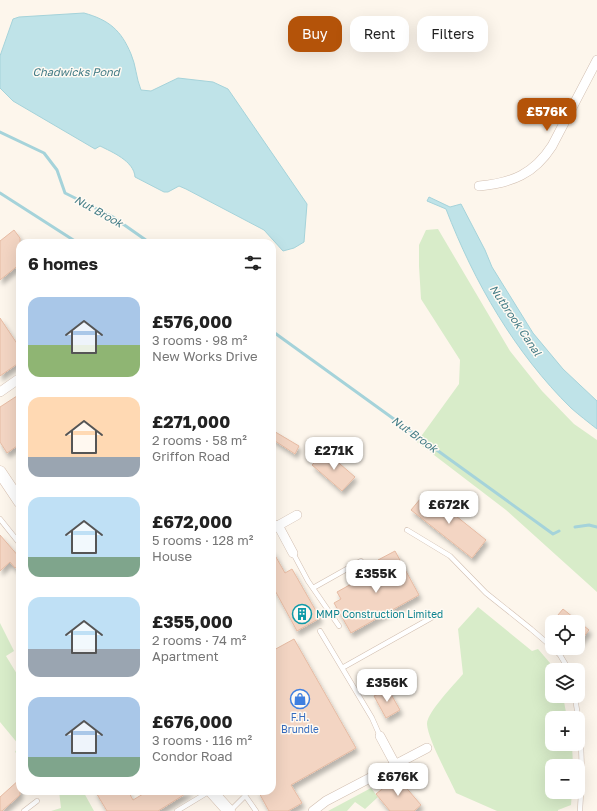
<!DOCTYPE html>
<html lang="en">
<head>
<meta charset="utf-8">
<style>
	body { margin:0; font-family:"Golos Text",sans-serif; background:#f2f2f2; color:#222; height:100vh; display:flex; flex-direction:column; font-size:15px; white-space:nowrap }
	* { box-sizing:border-box; margin:0 }
	p { font-size:13px; color:#767676 }
	.icon { flex:none; width:22px; height:22px; fill:none; stroke:currentColor; stroke-width:2; stroke-linecap:round; stroke-linejoin:round }
	.map { position:relative; flex:1; overflow:hidden }
	.drawer { position:absolute; left:16px; top:239px; width:260px; height:556px; display:flex; flex-direction:column; background:#fff; border-radius:12px; box-shadow:0 4px 16px #0002 }
	.drawer>* { flex:none }
	.hud { position:absolute; left:288px; top:16px; width:249px; height:36px; display:flex; gap:8px }
	.controls { position:absolute; left:545px; top:615px; display:grid; gap:8px }
	.controls a { display:grid; place-items:center; width:40px; height:40px; border-radius:8px; background:#fff; box-shadow:0 4px 16px #0002; font-size:20px }
	.price { position:absolute; translate:-50% -34px; padding:0 9px; border-radius:8px; background:#fff; color:#222; font-size:13px; line-height:26px; filter:drop-shadow(0 1px 2px #0008) }
	.price::after { content:''; position:absolute; left:50%; top:24px; width:12px; height:9px; margin-left:-6px; background:inherit; clip-path:polygon(0 0,100% 0,50% 100%) }
	.price.on { background:#b45309; color:#fff }
	ul { padding:0; list-style:none }
	li { display:flex; align-items:center; gap:12px; height:100px; padding:0 12px }
	li span { display:grid; place-items:center; flex:none; width:112px; height:80px; border-radius:12px; color:#555 }
	li>.icon { margin-inline-start:auto }
	span .icon { width:48px; height:48px; fill:#fffc; stroke-width:1 }
	li b { font-size:17px }
	h2 { display:flex; justify-content:space-between; align-items:center; height:48px; padding:0 12px; font-size:17px }
	.tag { padding:0 14px; border-radius:12px; background:#fff; box-shadow:0 4px 16px #0002; font-size:14px; line-height:36px }
	.tag.on { background:#b45309; color:#fff }
	.map>svg:first-child { display:block }
	.green { fill:#d8ecc9 }
	.water { fill:#bfe3e8; stroke:#a5d3da }
	.lines { fill:none; stroke-linecap:round; stroke-linejoin:round }
	.stream { stroke:#a5d3da; stroke-width:3 }
	.building { fill:#f3d5c3; stroke:#e6bba3; filter:url(#shadow) }
	.lane-casing { stroke:#d1beb0; stroke-width:5.5 }
	.street-casing { stroke:#d1beb0; stroke-width:10 }
	.secondary-casing { stroke:#d6c0b0; stroke-width:13 }
	.lane { stroke:#fff; stroke-width:4.5 }
	.street { stroke:#fff; stroke-width:9 }
	.secondary { stroke:#fff; stroke-width:12 }
	.labels { text-anchor:middle; dominant-baseline:central; stroke-width:3; stroke-linejoin:round; paint-order:stroke }
	.culture-label { font-size:10px; fill:#0d838f; stroke:#fffaf3; text-anchor:start }
	.shop-label { font-size:10px; fill:#366cbe; stroke:#fffaf3 }
	.water-label { font-size:11px; font-style:italic; fill:#437c86; stroke:#fffaf3 }
</style>
</head>
<body>
<div class="map">
<svg width="597" height="811" viewBox="0 0 597 811">
	<defs>
		<filter id="shadow"><feDropShadow dx="2.5" dy="4.5" stdDeviation="2" flood-color="#0004"/></filter>
	</defs>
	<rect width="100%" height="100%" fill="#fdf6ec"/>
	<path class="green" d="M438 229 510 351 542 391 574 424 597 440V592L506 510 417 442 459 384 460 360 421 299 419 266V245L426 230Z
		M478 607 532 651 538 649 556 670H552V696H563L567 718H552V744H572L573 766H552V792H572L571 805 558 810V811H497L456 793C449 777 428 740 427 724 427 712 455 684 463 674L458 629Z
		M0 623 14 651 6 656 20 679V756L15 752 19 745 0 722Z
		M371 788 378 797 365 809 355 802 347 811H328Z
		M59 791H83L94 811H51L61 808Z"/>
	<path class="water" d="M84 13C109 20 121 30 131 54 136 65 136 78 141 90L151 91 178 78 213 82 228 89 307 204 304 242 294 248 283 251 264 230 186 189 179 186 168 192H164L135 177C134 161 112 152 100 146L95 149 13 101 0 88V56L13 19 19 17Z
		M429 197 450 207 461 204 485 250 492 267 533 333 563 369 597 401V429C588 422 579 415 571 408 515 353 474 282 446 209L427 201Z"/>
	<g class="lines">
		<path class="stream" d="M0 132 44 153 57 170 65 193 113 217 150 243
			M0 193 78 243
			M272 331 553 534 559 531
			M575 527 589 525 597 527"/>
	</g>
	<path class="building" d="M14 230 20 238V264L0 280V241Z
		M0 318 20 348V362L0 376Z
		M20 394V444L7 453 0 442V407Z
		M272 430 299 446 295 454 272 439Z
		M325 451 355 477 342 491 312 465Z
		M426 492 486 540 472 558 411 510Z
		M0 535 20 558V564L15 568 10 562 0 571Z
		M272 550 285 573 292 569 320 618 297 631 272 585Z
		M395 551 419 595 351 633 334 603 341 599 337 592 382 567 378 560Z
		M563 609 589 630 578 644V622H552Z
		M294 639 356 748 291 785 302 803 288 811H269L258 791H272V651Z
		M388 689 400 710 386 718 374 696Z
		M397 777 421 805 414 811H390L376 794Z
		M20 779V795L2 811H0V797Z
		M95 791H128L133 800 148 791H190L158 811H107Z"/>
	<g class="lines">
		<g class="lane-casing">
			<path id="lane" d="M0 519 20 544
				M407 530 450 556 486 593 531 629 552 647
				M293 553 308 581 339 626
				M313 588 361 561
				M320 631 372 718 380 736
				M553 648 560 655 569 670
				M342 668 431 618
				M575 696 578 718
				M578 718 581 743 582 774 580 811
				M242 791 256 811
				M24 811 37 801
				M177 811 210 791
				M230 811 245 796"/>
		</g>
		<g class="street-casing">
			<path id="street" d="M479 186C512 183 534 174 552 146L597 60
				M0 392 20 378
				M278 525 293 553
				M272 529 297 515
				M380 736 395 764
				M313 811 326 801 427 748"/>
		</g>
		<g class="secondary-casing">
			<path id="secondary" d="M0 472 20 502
				M211 791 229 811"/>
		</g>
		<use href="#lane" class="lane"/>
		<use href="#street" class="street"/>
		<use href="#secondary" class="secondary"/>
	</g>
	<defs>
		<g id="building-ring" transform="scale(1)"><circle r="9.5" fill="#fffaf3" stroke="#0f9aa8" stroke-width="1.5"/><path d="M-4-6H4V6H1V3H-1V6H-4ZM-2.5-4.3h1.7v1.8h-1.7ZM.8-4.3h1.7v1.8H.8ZM-2.5-1h1.7V.8h-1.7ZM.8-1h1.7V.8H.8Z" fill="#0f9aa8"/></g>
		<g id="shop-ring" transform="scale(1)"><circle r="9.5" fill="#fffaf3" stroke="#3f7fe0" stroke-width="1.5"/><path d="M-5-2.5h2.3a2.7 3.5 0 0 1 5.4 0H5L5.5 6h-11ZM-1.5-2.5h3a1.5 2.3 0 0 0-3 0Z" fill="#3f7fe0"/></g>
	</defs>
	<g fill-rule="evenodd">
		<use href="#building-ring" x="302" y="614"/>
		<use href="#shop-ring" x="300" y="699"/>
	</g>
	<g class="labels">
		<g class="culture-label">
			<text x="316" y="614">MMP Construction Limited</text>
		</g>
		<g class="shop-label">
			<text x="300" y="717">F.H.<tspan x="300" dy="12">Brundle</tspan></text>
		</g>
		<g class="water-label">
			<text x="76" y="71">Chadwicks Pond</text>
			<text transform="translate(99 211) rotate(29)">Nut Brook</text>
			<text transform="translate(516 320) rotate(56)">Nutbrook Canal</text>
			<text transform="translate(415 434) rotate(36)">Nut Brook</text>
		</g>
	</g>
</svg>
<div class="controls">
<a><svg class="icon" aria-label="locate" viewBox="0 0 24 24"><circle cx="12" cy="12" r="6"/><path d="M12 2v4M12 18v4M2 12h4M18 12h4"/></svg></a>
<a><svg class="icon" aria-label="layers" viewBox="0 0 24 24"><path d="M12 4l9 5-9 5-9-5zM3 14l9 5 9-5"/></svg></a>
<a>+</a>
<a>−</a>
</div>
<b class="price on" style="left:547px;top:132px">£576K</b>
<b class="price" style="left:334px;top:471px">£271K</b>
<b class="price" style="left:449px;top:525px">£672K</b>
<b class="price" style="left:376px;top:594px">£355K</b>
<b class="price" style="left:387px;top:703px">£356K</b>
<b class="price" style="left:398px;top:797px">£676K</b>
<div class="hud">
<a class="tag on">Buy</a>
<a class="tag">Rent</a>
<a class="tag">Filters</a>
</div>
<section class="drawer">
<h2>6 homes<svg class="icon" aria-label="filters" viewBox="0 0 24 24"><path d="M4 7h16M4 17h16"/><circle cx="9" cy="7" r="2"/><circle cx="15" cy="17" r="2"/></svg></h2>
<ul>
<li><span style="background:linear-gradient(#a9c7e8 60%,#8fb573 0)"><svg class="icon" aria-label="home" viewBox="0 0 24 24"><path d="M3 11l9-7 9 7M6 9v11h12V9"/></svg></span><div><b>£576,000</b><p>3 rooms · 98 m²</p><p>New Works Drive</p></div></li>
<li><span style="background:linear-gradient(#ffd9b3 75%,#9aa5b1 0)"><svg class="icon" aria-label="home" viewBox="0 0 24 24"><path d="M3 11l9-7 9 7M6 9v11h12V9"/></svg></span><div><b>£271,000</b><p>2 rooms · 58 m²</p><p>Griffon Road</p></div></li>
<li><span style="background:linear-gradient(#bfe0f5 75%,#7fa58c 0)"><svg class="icon" aria-label="home" viewBox="0 0 24 24"><path d="M3 11l9-7 9 7M6 9v11h12V9"/></svg></span><div><b>£672,000</b><p>5 rooms · 128 m²</p><p>House</p></div></li>
<li><span style="background:linear-gradient(#bfe0f5 65%,#9aa5b1 0)"><svg class="icon" aria-label="home" viewBox="0 0 24 24"><path d="M3 11l9-7 9 7M6 9v11h12V9"/></svg></span><div><b>£355,000</b><p>2 rooms · 74 m²</p><p>Apartment</p></div></li>
<li><span style="background:linear-gradient(#a9c7e8 75%,#7fa58c 0)"><svg class="icon" aria-label="home" viewBox="0 0 24 24"><path d="M3 11l9-7 9 7M6 9v11h12V9"/></svg></span><div><b>£676,000</b><p>3 rooms · 116 m²</p><p>Condor Road</p></div></li>
</ul>
</section>
</div>
</body>
</html>
